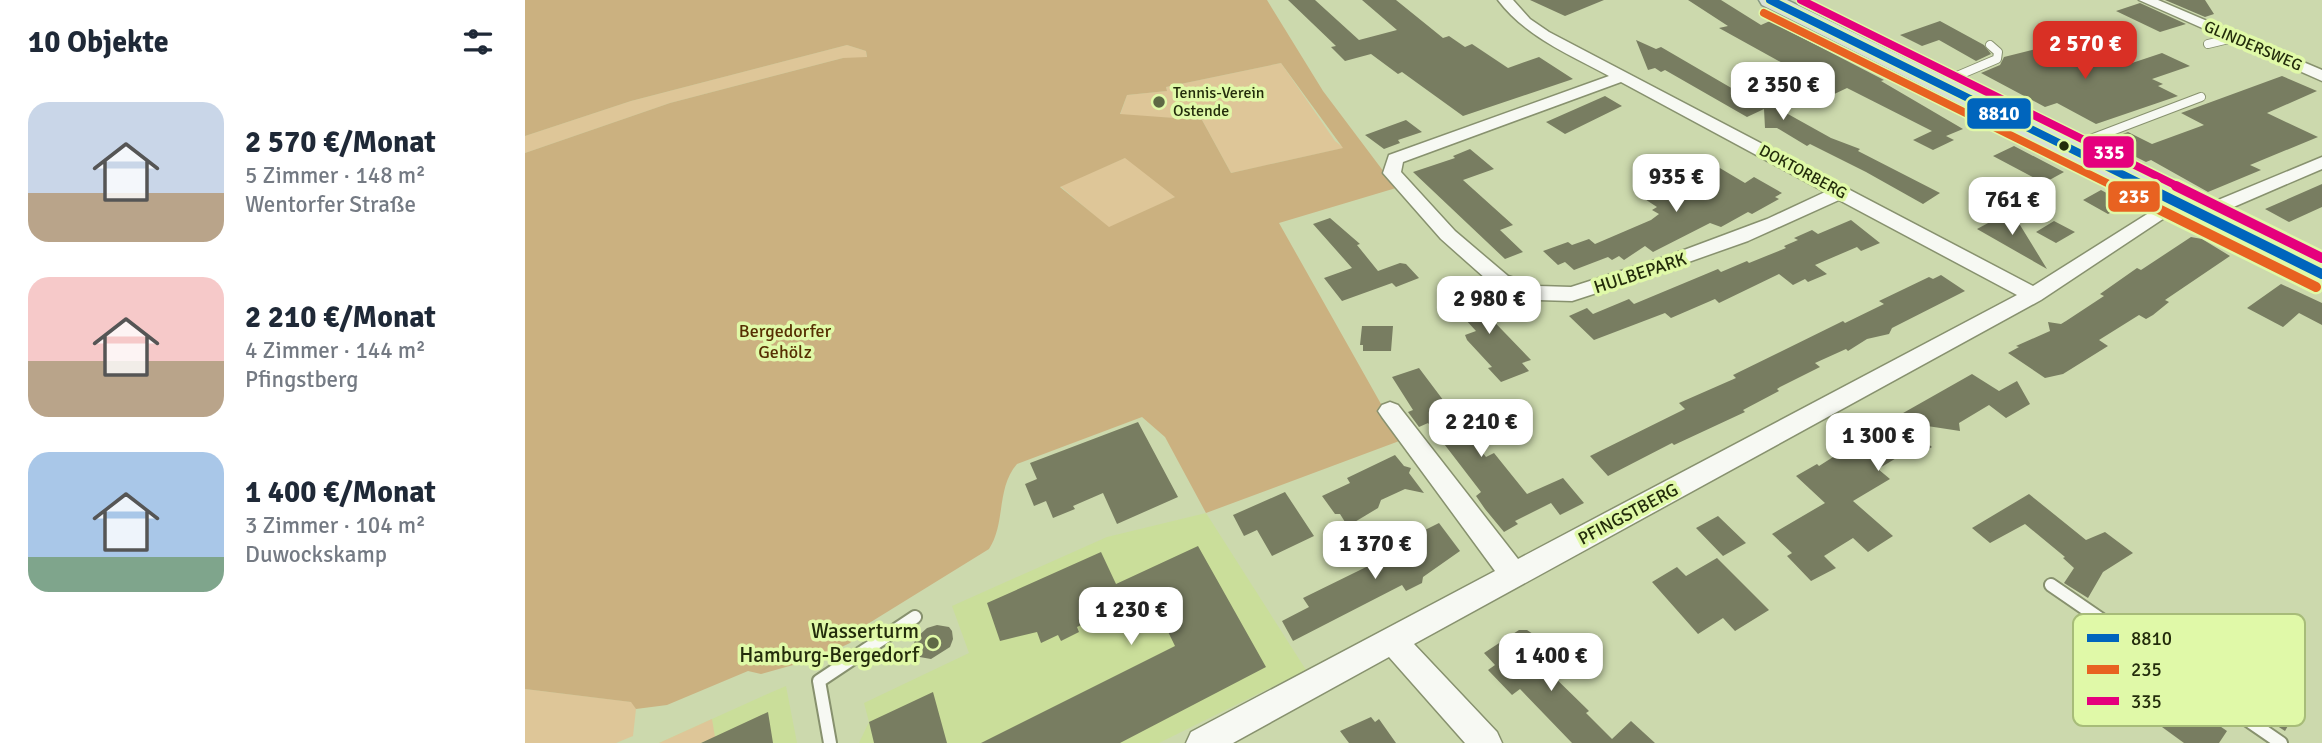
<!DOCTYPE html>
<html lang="de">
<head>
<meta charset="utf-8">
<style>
	body { margin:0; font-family:Signika,sans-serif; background:#f6f6f7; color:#1f2937; height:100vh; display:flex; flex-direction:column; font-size:26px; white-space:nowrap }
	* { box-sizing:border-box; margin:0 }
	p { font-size:23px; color:#747a83 }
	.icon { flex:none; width:38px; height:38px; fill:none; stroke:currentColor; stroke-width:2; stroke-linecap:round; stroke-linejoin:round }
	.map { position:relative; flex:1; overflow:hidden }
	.panel { display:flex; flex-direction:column; background:#fff; width:525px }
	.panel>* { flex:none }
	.price { position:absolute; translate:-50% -60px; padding:0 16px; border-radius:14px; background:#fff; color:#222; font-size:23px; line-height:46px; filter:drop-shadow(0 2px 4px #0008) }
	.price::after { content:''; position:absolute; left:50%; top:42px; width:21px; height:16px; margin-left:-10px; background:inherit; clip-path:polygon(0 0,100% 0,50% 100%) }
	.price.selected { background:#d93025; color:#fff }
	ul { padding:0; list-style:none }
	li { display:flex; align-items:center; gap:21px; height:175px; padding:0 28px }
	li span { display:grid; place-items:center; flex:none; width:196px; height:140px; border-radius:21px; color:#555 }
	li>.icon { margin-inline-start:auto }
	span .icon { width:84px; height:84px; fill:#fffc; stroke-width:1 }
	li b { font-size:30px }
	h2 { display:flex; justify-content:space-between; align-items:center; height:84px; padding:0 28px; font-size:30px }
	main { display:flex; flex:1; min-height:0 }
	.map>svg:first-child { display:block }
	.built { fill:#cade9a }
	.green { fill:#dec698 }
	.forest { fill:#cbb180; fill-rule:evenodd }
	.building { fill:#787d61 }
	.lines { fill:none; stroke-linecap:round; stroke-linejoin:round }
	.service-far1-casing { stroke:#87916e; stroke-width:10 }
	.service-casing { stroke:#87916e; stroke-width:16 }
	.minor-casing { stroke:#87916e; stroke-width:3 }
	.primary-casing { stroke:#869982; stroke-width:3 }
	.service-far1 { stroke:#f7f9f3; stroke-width:8 }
	.service { stroke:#f7f9f3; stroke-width:12 }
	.minor { fill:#f7f9f3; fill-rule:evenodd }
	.primary { fill:#d7e1d8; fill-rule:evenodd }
	.bus-1-far1-casing { stroke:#e0f9a8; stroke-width:11 }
	.bus-1-casing { stroke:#e0f9a8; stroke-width:15 }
	.bus-2-far1-casing { stroke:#e0f9a8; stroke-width:11 }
	.bus-2-casing { stroke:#e0f9a8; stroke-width:15 }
	.bus-3-far1-casing { stroke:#e0f9a8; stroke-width:11 }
	.bus-3-casing { stroke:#e0f9a8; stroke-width:15 }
	.bus-1-far1 { stroke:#0065bd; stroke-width:8 }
	.bus-1 { stroke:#0065bd; stroke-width:10 }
	.bus-2-far1 { stroke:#e86221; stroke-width:8 }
	.bus-2 { stroke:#e86221; stroke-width:10 }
	.bus-3-far1 { stroke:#e5007d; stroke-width:8 }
	.bus-3 { stroke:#e5007d; stroke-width:10 }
	.poi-dot { fill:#5e6944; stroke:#e0f9a8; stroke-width:2.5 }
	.bus-dot { fill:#232c0b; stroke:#e0f9a8; stroke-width:2.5 }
	.labels { text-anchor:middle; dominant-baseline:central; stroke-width:7; stroke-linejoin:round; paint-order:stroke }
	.far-street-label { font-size:16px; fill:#232c0b; stroke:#e0f9a8 }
	.far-poi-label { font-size:16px; fill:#232c0b; stroke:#e0f9a8; text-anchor:start }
	.street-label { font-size:18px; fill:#232c0b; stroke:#e0f9a8 }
	.park-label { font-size:18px; fill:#562f02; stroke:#e0f9a8 }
	.near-poi-label { font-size:21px; fill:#232c0b; stroke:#e0f9a8; text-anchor:end }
	.key { fill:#e0f9a8; stroke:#a7bc79; stroke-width:2 }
	.key-label { font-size:19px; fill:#232c0b }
	.line-badge { stroke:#e0f9a8; stroke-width:2.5 }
	.badge-label { font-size:19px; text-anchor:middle; font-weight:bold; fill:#fff }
</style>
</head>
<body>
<main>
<section class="panel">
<h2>10 Objekte<svg class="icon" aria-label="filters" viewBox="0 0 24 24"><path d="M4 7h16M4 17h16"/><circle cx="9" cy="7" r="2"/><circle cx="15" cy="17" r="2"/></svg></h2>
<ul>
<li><span style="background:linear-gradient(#c9d6e8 65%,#b9a48a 0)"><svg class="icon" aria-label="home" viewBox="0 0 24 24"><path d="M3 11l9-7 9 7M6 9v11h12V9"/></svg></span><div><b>2 570 €/Monat</b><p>5 Zimmer · 148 m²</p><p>Wentorfer Straße</p></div></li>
<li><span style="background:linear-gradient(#f6c9c9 60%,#b9a48a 0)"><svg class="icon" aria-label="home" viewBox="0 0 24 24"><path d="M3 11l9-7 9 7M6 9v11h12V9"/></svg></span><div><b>2 210 €/Monat</b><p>4 Zimmer · 144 m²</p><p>Pfingstberg</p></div></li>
<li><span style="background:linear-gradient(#a9c7e8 75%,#7fa58c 0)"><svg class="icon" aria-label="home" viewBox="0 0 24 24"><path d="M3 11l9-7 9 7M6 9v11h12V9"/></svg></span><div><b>1 400 €/Monat</b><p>3 Zimmer · 104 m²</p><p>Duwockskamp</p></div></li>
</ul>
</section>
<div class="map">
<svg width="1797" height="743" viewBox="0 0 1797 743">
	<rect width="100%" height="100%" fill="#ccd9ad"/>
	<path class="built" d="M681 513 781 670 634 743H334L344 722 339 703 444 653 427 606 582 537Z
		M261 686 272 743H134L240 695Z"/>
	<path class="green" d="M322 45 341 51 342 58H318L145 103 0 153V136L106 101Z
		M756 63 810 141 819 148 706 173 677 120 595 115 602 95 642 91 641 87Z
		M609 154 661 192 584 228 535 186Z
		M0 689 107 702 111 709 108 736 91 743H0Z
		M187 719 190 737 176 743H134Z"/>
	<path class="forest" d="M0 0H742L798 91 871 188 754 223 856 404 885 437 681 513 640 437 617 417 492 464C471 488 481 523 464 549L341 625 325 643 293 658 236 674 223 671 142 705 111 709 106 702 0 689V153L145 103 318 58 342 57 341 51 322 45 106 101 0 136ZM756 63 818 148 706 173 677 120 595 114 602 95 642 91 641 87ZM600 158 650 197 584 227 535 187Z"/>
	<path class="building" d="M763 0H790L834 40 872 30 837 0H871L918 38 924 36 940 47 947 44 983 68 1014 57 1048 79 938 116 877 72 873 74 846 54 820 61 806 47 811 46Z
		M1005 0H1079L1040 16Z
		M1163 0H1196L1236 25 1245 21 1359 80 1356 81 1438 129 1421 136 1429 140 1408 150 1388 140 1407 131 1322 88 1303 97 1251 69 1261 65 1194 28 1203 26Z
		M1640 0H1680L1689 14 1680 17Z
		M1615 3 1661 24 1635 32 1591 11Z
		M1415 21 1459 45 1466 54 1451 61 1414 40 1397 46 1375 35Z
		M1111 40 1131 49 1136 47 1239 107 1238 100 1306 138 1335 149 1333 151 1415 193 1398 204 1341 172 1285 144 1282 146 1252 128H1240L1239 109 1222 117 1140 70 1136 72 1130 68 1123 70Z
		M1542 41 1595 67 1637 53 1665 66 1627 79 1638 84 1633 86 1653 96 1571 124 1532 103 1520 107 1456 73 1475 65 1479 57Z
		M1757 76 1792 91 1742 113 1793 137 1725 165 1736 170 1683 192 1626 160 1621 162 1579 141 1603 132 1627 144 1679 125 1656 113Z
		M1080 96 1097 106 1040 134 1021 122Z
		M881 120 897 132 873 140 875 143 859 149 840 135Z
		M1489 146 1539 172 1519 183 1468 156Z
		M945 149 969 169 938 180 988 225 975 230 998 252 980 259 888 172 930 158 928 156Z
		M1183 161 1220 183 1229 177 1257 193 1250 197 1254 199 1227 214 1223 212 1196 227 1185 223 1128 252 1120 246 1099 260 1094 256 1087 260 1083 257 1049 270 1040 262 1033 265 1018 251 1043 242 1047 245 1064 239 1070 244 1126 220 1134 214 1127 210 1132 207 1109 192 1131 181 1139 185Z
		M1797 184V207L1764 222 1740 209Z
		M1576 190 1602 204 1583 214 1558 200Z
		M1478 215 1495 225 1522 269 1452 229Z
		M805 218 835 244 832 245 853 271 875 263 881 264 894 278 871 287 867 283 817 301 799 278 827 268 788 224Z
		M1326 220 1355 243 1336 251 1332 247 1290 265 1302 274 1283 282 1280 279 1268 285 1254 274 1194 303 1190 299 1146 318 1140 313 1069 340 1044 316 1062 308 1068 314 1104 299 1109 304 1193 269 1196 272 1222 261 1224 263 1261 248 1259 246 1273 240 1269 238 1287 230 1293 234Z
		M1529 221 1550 232 1531 243 1511 232Z
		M1666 237 1677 239 1705 256 1640 300 1644 302 1628 315 1621 319 1614 315 1574 340 1583 346 1538 374 1520 378 1483 353 1494 347 1491 346 1525 331 1523 322 1536 324 1541 321 1579 296 1575 294 1612 268 1616 270Z
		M1416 275 1440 291 1367 328 1364 334 1342 339 1323 351 1321 349 1290 363 1295 367 1255 387 1252 389 1254 391 1218 410 1220 412 1149 445 1147 443 1083 476 1065 456 1160 409 1154 403 1211 378 1208 375 1318 321 1320 323 1359 304 1354 301 1404 277 1408 279Z
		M1756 284 1797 303V325L1774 313 1758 327 1722 308Z
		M945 285 958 300 951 303 1006 360 997 363 1004 371 976 382 963 368 967 367 942 340 940 335 951 331 918 295Z
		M837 326H868L866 351H838V345H835Z
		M894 368 961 457 969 453 1002 494 1038 478 1059 503 1035 515 1026 503 990 521 993 524 979 532 960 509 951 496 956 492 903 423 894 427 883 412 888 410 867 377Z
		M1447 374 1474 391 1492 381 1505 404 1481 418 1464 405 1434 423 1435 431 1376 422 1407 447 1390 457 1383 451 1353 469 1365 479 1328 501 1368 536 1343 552 1328 538 1299 556 1311 568 1286 581 1262 556 1267 553 1247 534 1300 503 1271 476 1292 464 1294 466 1316 452 1314 440 1333 444 1372 422 1364 421Z
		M613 422 653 497 592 524 578 493 548 506 550 509 528 518 521 501 509 506 500 484 512 479 505 463Z
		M870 455 879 466 886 468 884 473 899 493 880 489 856 500 853 508 828 523 820 522 815 514H810L797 496 825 483 822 478Z
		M760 492 789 536 747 556 732 530 719 536 708 515Z
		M1504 494 1561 540 1580 532 1608 553 1578 572 1563 598 1539 583 1549 568 1538 558 1540 557 1500 524 1465 543 1447 528Z
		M1193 516 1221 543 1198 556 1171 528Z
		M914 523 935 551 898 577 897 583 881 591 877 585 768 641 757 621 784 607 778 598 884 546 880 540Z
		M673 546 741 667 595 743H456L650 646 624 593 552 627 554 632 536 641 533 635 516 643 512 632 475 641 462 603 576 552 591 584Z
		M1192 558 1244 610 1210 631 1198 618 1173 634 1127 582 1152 567 1161 576Z
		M412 625 424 627 427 631 428 639 425 647 406 659 389 656 387 649 391 638 402 628Z
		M994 630H1002L1008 634 1006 648 1023 665 1020 668 1064 711 1061 713 1087 739 1106 721 1130 743H1047L995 689 987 695 963 670 970 665 959 653Z
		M1654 634 1680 651 1684 646 1728 674 1741 676 1755 692 1775 705 1760 731 1692 687 1693 684 1642 650Z
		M408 692 422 743H349L344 722Z
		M1645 692 1702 731 1694 743H1659L1626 719Z
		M243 712 248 743H176Z
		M846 717 850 722 854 719 871 743H824L815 731Z"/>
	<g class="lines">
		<g class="service-far1-casing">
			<path id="service-far1" d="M1683 44 1708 38
				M1413 84 1472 59 1473 52 1465 45
				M1542 148 1676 97"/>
		</g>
		<g class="service-casing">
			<path id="service" d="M1526 585 1756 743
				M305 743 294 681 390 617"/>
		</g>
		<g class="minor-casing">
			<path id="minor" d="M973 0H988L1005 19 1024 32 1508 286 1646 199H1660L1662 203 1516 300 889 644 972 732 977 743H940L864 657 708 743H661L666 732 970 571 857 417 853 411 857 405 865 402 873 405 993 559 1492 295 1314 200 1223 241 1124 276 1047 301 1013 300 969 286 916 239 858 173 864 155 1084 76C1044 54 1001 37 973 0ZM1096 82 1300 192 1242 219 1143 256 1046 287 1014 286 983 276 930 231 876 172 878 162Z
				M1614 0H1633L1797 70V81Z
				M1797 157V169L1683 218 1676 220 1666 214 1669 210Z"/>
		</g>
		<g class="primary-casing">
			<path id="primary" d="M1234 0H1262L1797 261V284L1786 281 1237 5Z"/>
		</g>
		<use href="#service-far1" class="service-far1"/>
		<use href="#service" class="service"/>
		<use href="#minor" class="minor"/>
		<use href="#primary" class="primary"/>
		<g class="bus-1-far1-casing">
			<path id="bus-1-far1" d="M1245 0 1623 187"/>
		</g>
		<g class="bus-1-casing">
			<path id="bus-1" d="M1619 186 1797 274"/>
		</g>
		<g class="bus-2-far1-casing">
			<path id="bus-2-far1" d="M1239 13 1590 187"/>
		</g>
		<g class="bus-2-casing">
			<path id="bus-2" d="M1587 186 1791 287"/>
		</g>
		<g class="bus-3-far1-casing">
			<path id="bus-3-far1" d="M1276 0 1654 187"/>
		</g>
		<g class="bus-3-casing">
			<path id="bus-3" d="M1651 186 1797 258"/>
		</g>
		<use href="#bus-1-far1" class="bus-1-far1"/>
		<use href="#bus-1" class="bus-1"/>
		<use href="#bus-2-far1" class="bus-2-far1"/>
		<use href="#bus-2" class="bus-2"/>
		<use href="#bus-3-far1" class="bus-3-far1"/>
		<use href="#bus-3" class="bus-3"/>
	</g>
	<g class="poi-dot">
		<circle cx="634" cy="102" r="7"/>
		<circle cx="408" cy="643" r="7"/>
	</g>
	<circle class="bus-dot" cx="1539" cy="146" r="6"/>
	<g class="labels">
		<g class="far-street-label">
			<text transform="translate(1728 46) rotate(23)">GLINDERSWEG</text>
			<text transform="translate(1278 172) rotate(28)">DOKTORBERG</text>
		</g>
		<g class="far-poi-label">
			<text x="648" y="93">Tennis-Verein<tspan x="648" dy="18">Ostende</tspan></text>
		</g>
		<g class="street-label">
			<text transform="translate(1115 273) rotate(-18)">HULBEPARK</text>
			<text transform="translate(1103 514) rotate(-28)">PFINGSTBERG</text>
		</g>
		<g class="park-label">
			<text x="260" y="331">Bergedorfer<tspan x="260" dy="21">Gehölz</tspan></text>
		</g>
		<g class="near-poi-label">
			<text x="394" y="631">Wasserturm<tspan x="394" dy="24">Hamburg-Bergedorf</tspan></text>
		</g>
	</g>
	<rect x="1548" y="614" width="232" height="112" rx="10" class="key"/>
	<rect x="1562" y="634" width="32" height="8" fill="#0065bd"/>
	<rect x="1562" y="665" width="32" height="9" fill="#e86221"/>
	<rect x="1562" y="697" width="32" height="8" fill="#e5007d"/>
	<g class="key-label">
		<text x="1606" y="645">8810</text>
		<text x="1606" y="676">235</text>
		<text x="1606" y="708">335</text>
	</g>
	<g class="line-badge">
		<rect x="1441" y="97" width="66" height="33" rx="7" fill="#0065bd"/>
		<rect x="1557" y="135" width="53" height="34" rx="7" fill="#e5007d"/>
		<rect x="1582" y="180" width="54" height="33" rx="7" fill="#e86221"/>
	</g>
	<g class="badge-label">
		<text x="1474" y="120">8810</text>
		<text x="1584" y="159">335</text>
		<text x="1609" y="203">235</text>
	</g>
</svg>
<b class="price selected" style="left:1560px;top:81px">2 570 €</b>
<b class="price" style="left:1258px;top:122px">2 350 €</b>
<b class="price" style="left:1151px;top:214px">935 €</b>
<b class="price" style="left:1487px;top:237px">761 €</b>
<b class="price" style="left:964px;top:336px">2 980 €</b>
<b class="price" style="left:956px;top:459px">2 210 €</b>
<b class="price" style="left:1353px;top:473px">1 300 €</b>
<b class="price" style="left:850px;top:581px">1 370 €</b>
<b class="price" style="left:606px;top:647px">1 230 €</b>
<b class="price" style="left:1026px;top:693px">1 400 €</b>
</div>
</main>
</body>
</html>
